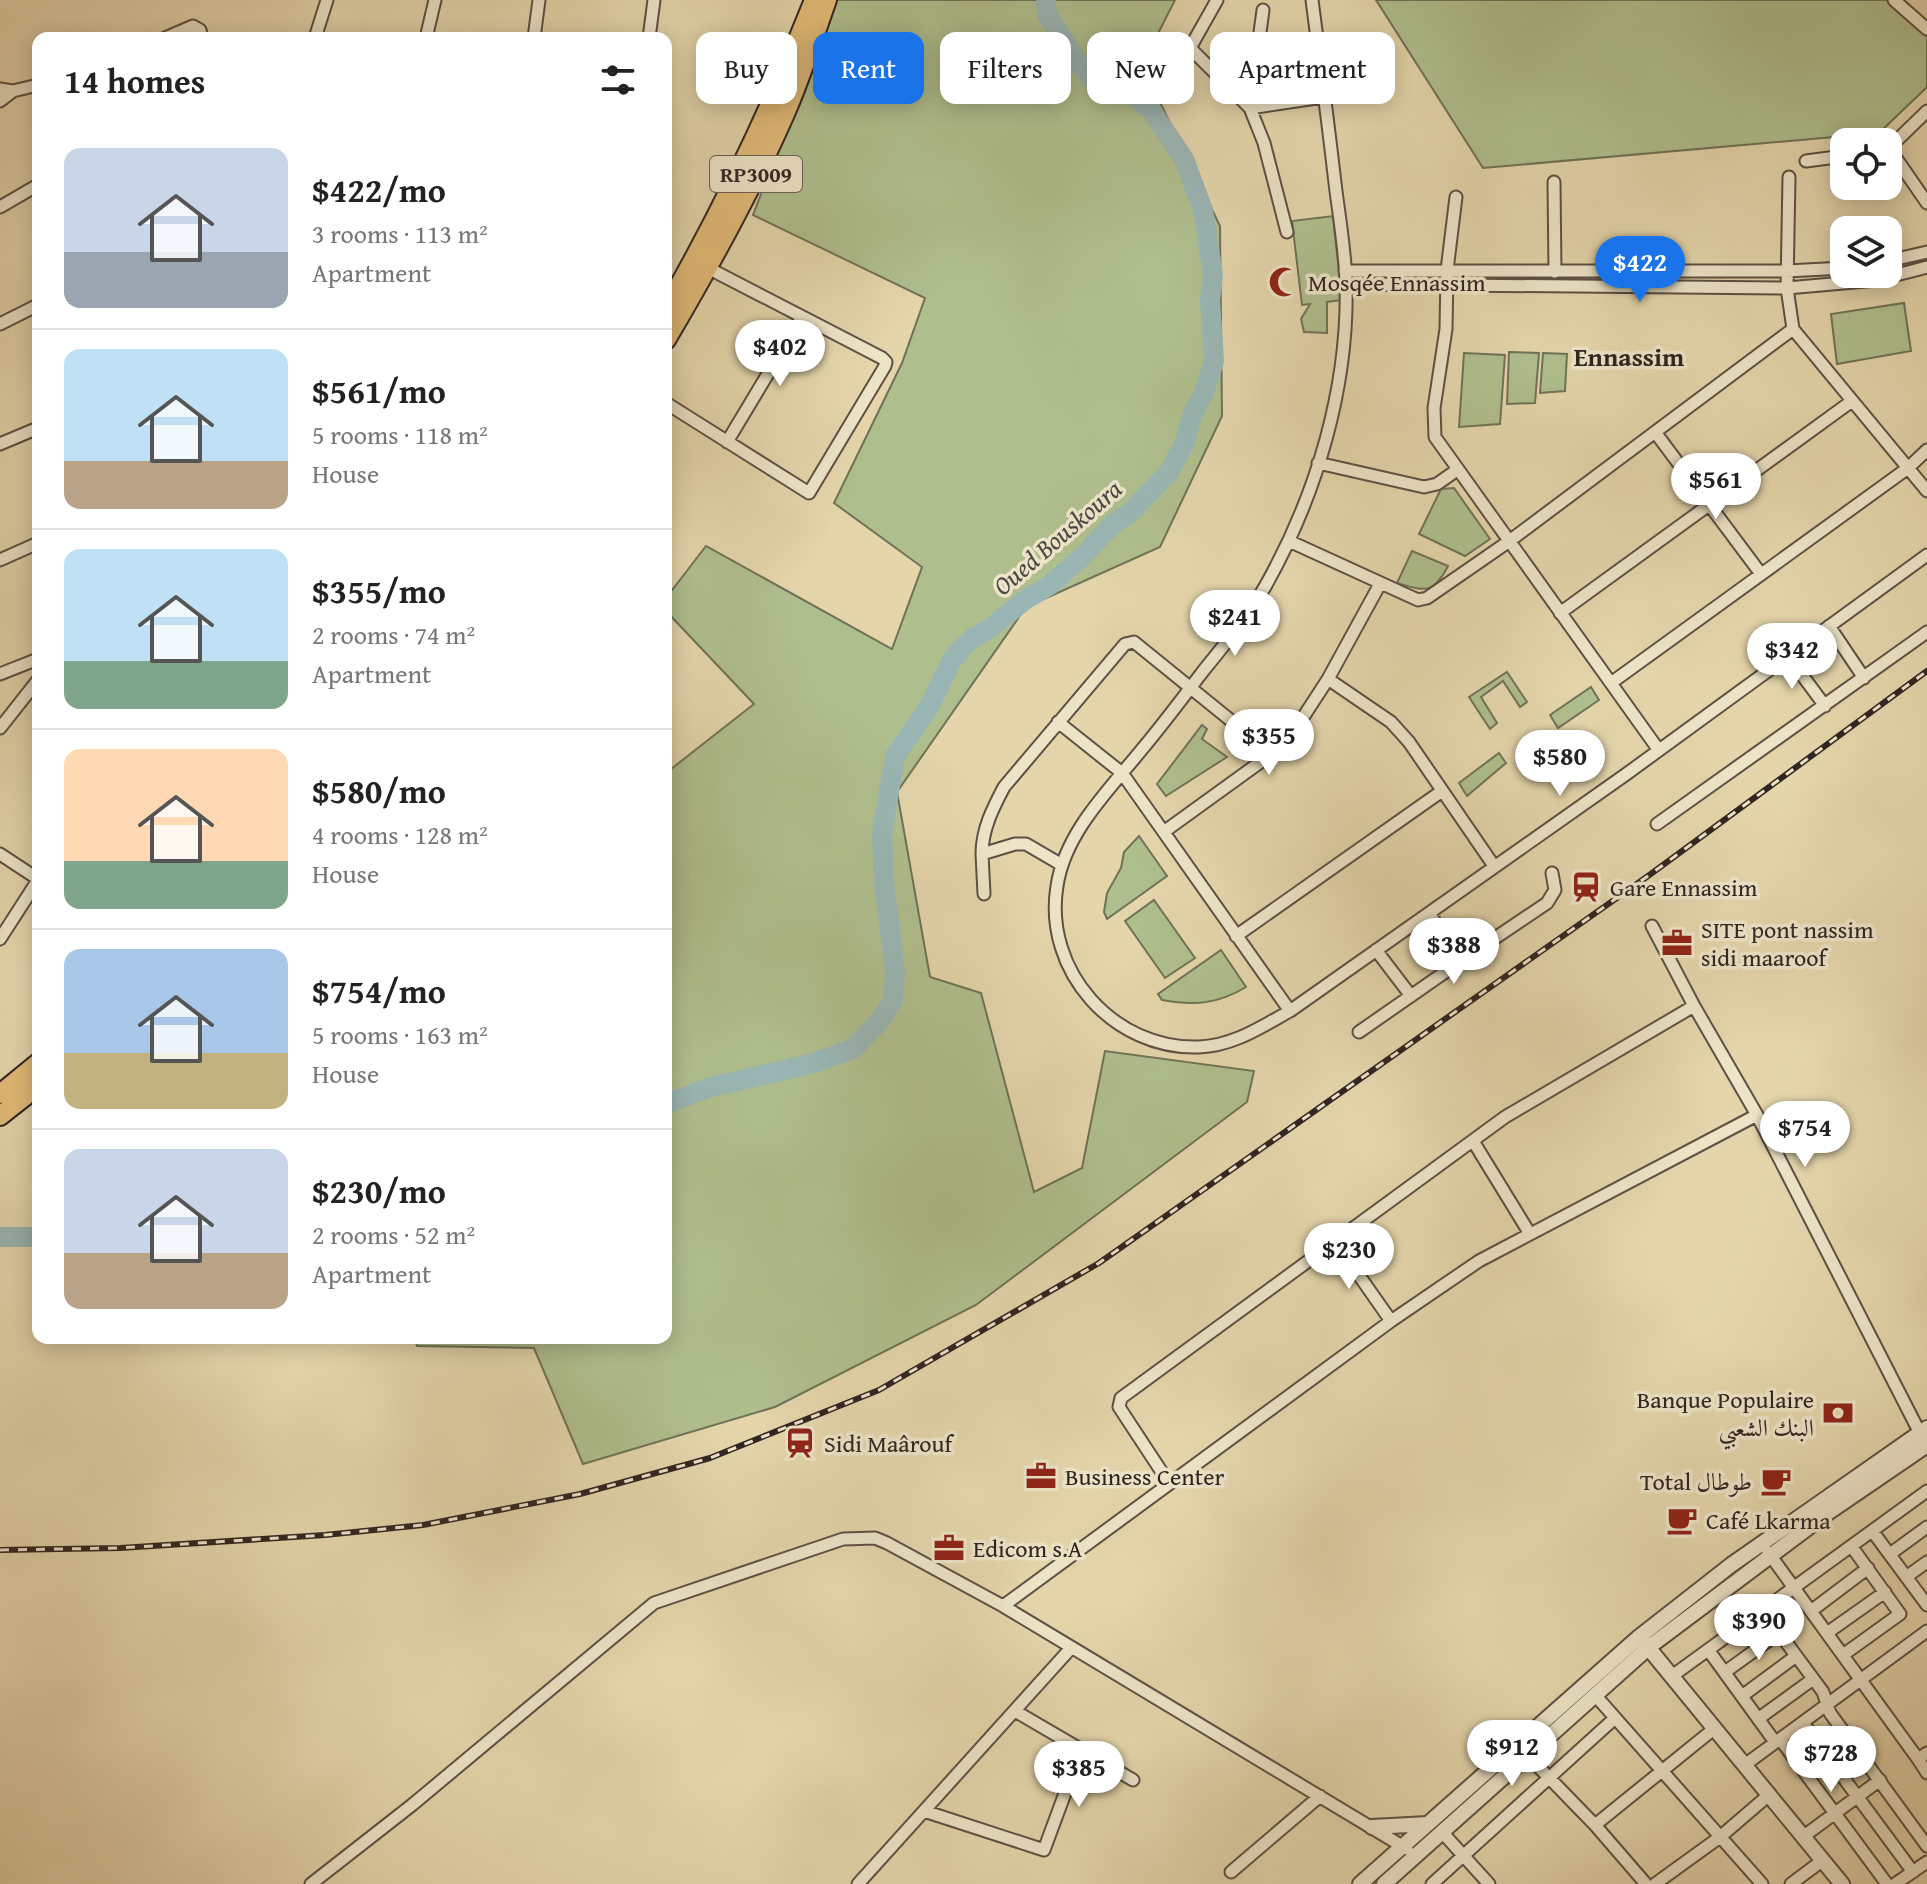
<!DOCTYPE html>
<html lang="en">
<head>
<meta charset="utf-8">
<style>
	body { margin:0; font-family:"Gentium Book Plus",Amiri,serif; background:#f6f6f6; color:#222; height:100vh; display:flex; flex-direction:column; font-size:30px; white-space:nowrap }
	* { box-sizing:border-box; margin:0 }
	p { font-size:26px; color:#767676 }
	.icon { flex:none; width:44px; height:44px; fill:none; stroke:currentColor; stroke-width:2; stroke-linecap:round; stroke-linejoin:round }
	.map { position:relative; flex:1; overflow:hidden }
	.sheet { position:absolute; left:32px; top:32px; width:640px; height:1312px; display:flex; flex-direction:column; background:#fff; border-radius:16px; box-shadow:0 4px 20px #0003 }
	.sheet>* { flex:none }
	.guide { position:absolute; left:696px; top:32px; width:760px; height:72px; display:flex; gap:16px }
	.tools { position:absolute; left:1830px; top:128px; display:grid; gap:16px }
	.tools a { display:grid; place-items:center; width:72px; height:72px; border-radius:16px; background:#fff; box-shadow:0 4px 20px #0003; font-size:40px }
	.price { position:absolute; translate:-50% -68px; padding:0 18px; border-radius:28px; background:#fff; color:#222; font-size:26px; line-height:52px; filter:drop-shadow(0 2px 4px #0008) }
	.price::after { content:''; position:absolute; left:50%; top:48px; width:24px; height:18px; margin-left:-12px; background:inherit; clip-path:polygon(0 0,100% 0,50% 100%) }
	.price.current { background:#1a73e8; color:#fff }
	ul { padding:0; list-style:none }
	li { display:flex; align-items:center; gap:24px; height:200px; padding:0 32px }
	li+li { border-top:2px solid #e0e0e0 }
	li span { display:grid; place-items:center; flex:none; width:224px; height:160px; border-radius:16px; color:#555 }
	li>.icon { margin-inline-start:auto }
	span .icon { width:96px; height:96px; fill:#fffc; stroke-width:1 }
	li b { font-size:34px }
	h2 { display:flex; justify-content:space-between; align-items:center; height:96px; padding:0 32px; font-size:34px }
	.tag { padding:0 28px; border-radius:16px; background:#fff; box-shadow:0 4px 20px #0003; font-size:28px; line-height:72px }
	.tag.current { background:#1a73e8; color:#fff }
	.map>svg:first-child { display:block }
	.green { fill:#afbe8d; stroke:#707257; stroke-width:2 }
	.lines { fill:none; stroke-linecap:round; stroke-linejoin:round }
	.river { stroke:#9ab6b4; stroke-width:20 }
	.minor-casing { stroke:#5e5144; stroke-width:15 }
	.tertiary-casing { stroke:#5e5144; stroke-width:18 }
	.primary-casing { stroke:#312521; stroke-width:22 }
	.minor { stroke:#ede4c8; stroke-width:11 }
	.tertiary { stroke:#ede4c8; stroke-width:14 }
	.primary { stroke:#e2ba76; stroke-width:18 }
	.rail-casing { stroke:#312521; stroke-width:6 }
	.rail { stroke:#ede4c8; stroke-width:3; stroke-dasharray:9; stroke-linecap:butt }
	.labels { text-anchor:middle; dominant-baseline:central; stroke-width:7; stroke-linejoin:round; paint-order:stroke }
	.shield { fill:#ede4c8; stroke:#695e53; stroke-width:2 }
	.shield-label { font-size:22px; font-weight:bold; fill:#312521 }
	.poi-label { font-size:24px; fill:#312521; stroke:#ede4c8; text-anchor:start }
	.neighbourhood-label { font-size:26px; font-weight:bold; fill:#312521; stroke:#ede4c8 }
	.water-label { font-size:26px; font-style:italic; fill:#4b4946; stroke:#ede4c8 }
</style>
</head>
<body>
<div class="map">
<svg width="1927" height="1884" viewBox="0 0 1927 1884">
	<rect width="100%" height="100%" fill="#e4d5ab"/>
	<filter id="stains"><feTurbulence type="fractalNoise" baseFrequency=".0025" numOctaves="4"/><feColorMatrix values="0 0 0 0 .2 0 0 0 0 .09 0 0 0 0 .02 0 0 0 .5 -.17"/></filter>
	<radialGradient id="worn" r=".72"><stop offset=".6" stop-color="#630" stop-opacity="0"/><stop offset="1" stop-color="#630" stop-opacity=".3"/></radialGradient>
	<path class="green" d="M835 0H1175L1142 65 1220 226 1222 416 1160 547 1026 607 897 792 930 977 981 993 1034 1192 1082 1168 1105 1051 1254 1071 1247 1102 976 1305 775 1407 583 1464 534 1348 417 1346 415 1338H666V773L754 704 666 611V598L706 546 892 649 922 567 834 503 902 363 925 298 753 215Z
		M1376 0H1904L1927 23V87L1879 133 1483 168Z
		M1333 216 1342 300 1327 302V333L1304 332 1301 319 1310 304 1302 305 1292 221Z
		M1904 303 1911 351 1837 364 1831 314Z
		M1509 352 1539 353 1535 403 1507 404Z
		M1464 353 1505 355 1500 424 1459 427Z
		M1543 353 1567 354 1565 391 1540 393Z
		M1454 488 1490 539 1465 556 1419 534 1441 489Z
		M1412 551 1448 566C1433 595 1425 591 1397 583Z
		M1507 672 1527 702 1520 707 1503 681 1481 697 1497 723 1490 729 1469 697Z
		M1591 687 1599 700 1558 728 1550 715Z
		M1202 725 1207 729 1202 739 1227 757 1166 796 1157 784Z
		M1499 753 1506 763 1467 796 1459 783Z
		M1139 836 1167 876 1107 919 1104 912 1107 893 1121 868 1124 852Z
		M1154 900 1195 958 1165 978 1125 921Z
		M1221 950 1246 987C1218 1004 1194 1006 1162 1000L1158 994Z"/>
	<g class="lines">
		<path class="river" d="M666 1104 711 1087 810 1064 853 1049 880 1021 893 1000 895 971 884 883 882 833 895 756 929 707 952 660 962 648 974 637 989 629 1025 600 1050 585 1082 557 1112 525 1131 512 1170 471 1185 442 1192 415 1203 395 1214 361 1210 300 1213 275 1203 210 1184 159 1151 110 1129 92 1094 81 1081 67 1047 14 1046 0
			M0 1237H38"/>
		<g class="minor-casing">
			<path id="minor" d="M1217 0 1190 48 1250 108 1264 143 1287 232
				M1312 0C1320 61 1328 122 1335 183 1339 216 1345 249 1346 282 1349 386 1317 494 1266 585 1249 615 1226 643 1204 670 1184 696 1164 723 1143 748 1110 789 1065 832 1057 886 1043 971 1114 1050 1199 1047 1233 1046 1261 1027 1290 1011L1625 775 1927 555
				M1894 0 1927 29
				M165 38 193 26 200 30 202 38
				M315 38 327 0
				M426 38 435 0
				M534 38 539 0
				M649 38 654 0
				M1222 81 1243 51 1259 40 1263 10
				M0 89 13 91 38 85
				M0 101 13 91
				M1250 108 1323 97
				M1889 148 1927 203
				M1888 149 1927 111
				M1806 161 1844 156
				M1554 182 1555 272
				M1456 197 1447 270 1446 329 1434 408 1435 437 1658 749
				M0 207 38 185
				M1888 261 1927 252
				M1345 271H1787L1844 268
				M1346 284 1787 288 1877 280 1927 267
				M0 324 38 305
				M1793 329 1927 491
				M666 403 809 493 885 366 886 362 882 358 708 268
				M1655 432 1761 574
				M727 442 802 317
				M0 444 38 428
				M1318 463 1424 487 1437 484 1457 470
				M1289 541 1418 600 1427 598 1508 542 1793 329 1787 288 1789 177
				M0 560 38 543
				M1380 584 1328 679 1391 722 1409 742 1494 866
				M1560 613 1852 401
				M1829 626 1864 678
				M1788 656 1825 706
				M0 674 38 659
				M1611 683 1908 468 1927 450
				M1058 722 1122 773 1290 1011
				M0 728 38 680
				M1657 824 1927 632
				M1165 831 1266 758 1300 722 1328 679
				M0 854 38 879
				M982 854 984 894
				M1062 865 1026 844H1015L982 854C982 829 993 808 1004 787L1125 644 1134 642 1271 753
				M1652 926 1694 1006 1757 1115 1923 1439
				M1236 936 1442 791
				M0 939 38 880
				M1376 950 1411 996
				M1461 961 1547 903 1555 890 1552 873
				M1359 1032 1461 961 1429 913
				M1473 1141 1530 1234
				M1335 1241 1391 1321
				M1169 1483 1119 1407 1121 1398 1505 1117 1694 1006
				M1873 1532 1927 1605
				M1768 1552 1918 1759 1927 1753
				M1890 1554 1927 1527
				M1906 1577 1927 1562
				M1003 1606 1391 1321 1479 1261 1757 1115
				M1763 1611 1823 1692 1830 1713 1927 1846
				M1811 1611 1868 1568
				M1827 1633 1885 1592
				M1709 1651 1775 1742
				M1843 1655 1900 1614 1852 1547
				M1725 1672 1779 1633
				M1672 1676 1927 1491
				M1595 1695 1762 1884
				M1742 1696 1796 1656
				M1015 1711 1133 1780
				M1758 1719 1813 1679
				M1803 1723 1913 1872
				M1780 1739 1887 1884
				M1528 1756 1595 1825 1646 1884
				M1918 1759 1927 1773
				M1746 1764 1927 1631
				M924 1811 1044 1850 1081 1750
				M1595 1825 1715 1728
				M1442 1832 1489 1884
				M1804 1836 1880 1780
				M1231 1872 1320 1796
				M311 1884 412 1805 654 1603 843 1539 875 1538 887 1543 1003 1606 1407 1849
				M858 1884 1071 1648
				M1432 1884 1615 1718
				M1655 1884 1720 1837 1770 1794
				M1791 1884 1823 1860
				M1895 1884 1927 1862"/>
		</g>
		<g class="tertiary-casing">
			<path id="tertiary" d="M1642 1640 1842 1884
				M1372 1827 1428 1824
				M1360 1884 1639 1637 1731 1565 1927 1428
				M1384 1884 1649 1647 1829 1512 1927 1445"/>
		</g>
		<g class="primary-casing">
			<path id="primary" d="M666 309C723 209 772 107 814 0
				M666 340C709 267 750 193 784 116 801 78 813 39 827 0
				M0 1094 38 1063
				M0 1116 38 1086"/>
		</g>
		<use href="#minor" class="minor"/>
		<use href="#tertiary" class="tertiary"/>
		<use href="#primary" class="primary"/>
		<g class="rail-casing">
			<path id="rail" d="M0 1550 120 1548 325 1535 423 1525 580 1494 710 1458 879 1390 1099 1263 1648 876 1927 671"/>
		</g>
		<use href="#rail" class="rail"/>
	</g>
	<defs>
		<g id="mosque-bare" transform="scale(2.4)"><path d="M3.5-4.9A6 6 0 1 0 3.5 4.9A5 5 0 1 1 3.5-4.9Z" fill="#8f2418" stroke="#ede4c8" stroke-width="2.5" paint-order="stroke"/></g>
		<g id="station-bare" transform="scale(2.4)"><path d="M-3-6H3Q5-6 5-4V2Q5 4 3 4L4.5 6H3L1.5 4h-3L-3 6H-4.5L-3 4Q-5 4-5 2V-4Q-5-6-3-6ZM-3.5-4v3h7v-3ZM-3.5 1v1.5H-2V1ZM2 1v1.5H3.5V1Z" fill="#8f2418" stroke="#ede4c8" stroke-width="2.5" paint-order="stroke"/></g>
		<g id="office-bare" transform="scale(2.4)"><path d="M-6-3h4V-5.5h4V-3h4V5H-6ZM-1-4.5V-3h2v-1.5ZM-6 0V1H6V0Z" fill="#8f2418" stroke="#ede4c8" stroke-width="2.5" paint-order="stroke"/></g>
		<g id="bank-bare" transform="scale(2.4)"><path d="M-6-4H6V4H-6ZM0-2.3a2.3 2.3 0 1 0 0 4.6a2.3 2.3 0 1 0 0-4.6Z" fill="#8f2418" stroke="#ede4c8" stroke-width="2.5" paint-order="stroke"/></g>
		<g id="cafe-bare" transform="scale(2.4)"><path d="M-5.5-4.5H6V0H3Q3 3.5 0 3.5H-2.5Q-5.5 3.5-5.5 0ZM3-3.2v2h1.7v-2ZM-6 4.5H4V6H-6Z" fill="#8f2418" stroke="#ede4c8" stroke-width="2.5" paint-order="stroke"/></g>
	</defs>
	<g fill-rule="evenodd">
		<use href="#mosque-bare" x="1284" y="282"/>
		<use href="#station-bare" x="1586" y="887"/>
		<use href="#office-bare" x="1677" y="943"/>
		<use href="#bank-bare" x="1838" y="1413"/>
		<use href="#station-bare" x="800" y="1443"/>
		<use href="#office-bare" x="1041" y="1476"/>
		<use href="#cafe-bare" x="1776" y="1481"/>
		<use href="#cafe-bare" x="1682" y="1520"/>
		<use href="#office-bare" x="949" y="1548"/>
	</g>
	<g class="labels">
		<rect class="shield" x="710" y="156" width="92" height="36" rx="6"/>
		<g class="shield-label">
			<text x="756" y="174">RP3009</text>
		</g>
		<g class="poi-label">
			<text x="1308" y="282">Mosqée Ennassim</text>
			<text x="1610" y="887">Gare Ennassim</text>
			<text x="1701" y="929">SITE pont nassim<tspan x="1701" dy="28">sidi maaroof</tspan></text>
			<text x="1814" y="1399" text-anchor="end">Banque Populaire<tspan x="1814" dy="28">البنك الشعبي</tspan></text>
			<text x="824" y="1443">Sidi Maârouf</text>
			<text x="1065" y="1476">Business Center</text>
			<text x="1752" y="1481" text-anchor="end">Total طوطال</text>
			<text x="1706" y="1520">Café Lkarma</text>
			<text x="973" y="1548">Edicom s.A</text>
		</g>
		<g class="neighbourhood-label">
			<text x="1629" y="356">Ennassim</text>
		</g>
		<g class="water-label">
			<text transform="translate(1057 537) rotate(-41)">Oued Bouskoura</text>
		</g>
	</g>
	<rect width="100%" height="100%" filter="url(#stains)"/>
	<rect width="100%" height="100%" fill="url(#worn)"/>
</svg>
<div class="tools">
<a><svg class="icon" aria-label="locate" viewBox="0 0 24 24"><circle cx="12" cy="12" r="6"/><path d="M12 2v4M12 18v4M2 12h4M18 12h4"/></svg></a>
<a><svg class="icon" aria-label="layers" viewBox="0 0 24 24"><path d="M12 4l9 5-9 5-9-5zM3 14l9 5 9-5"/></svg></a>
</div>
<b class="price current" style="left:1640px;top:304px">$422</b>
<b class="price" style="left:780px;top:388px">$402</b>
<b class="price" style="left:1716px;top:521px">$561</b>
<b class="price" style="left:1235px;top:658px">$241</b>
<b class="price" style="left:1792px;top:691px">$342</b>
<b class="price" style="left:1269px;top:777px">$355</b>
<b class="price" style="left:1560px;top:798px">$580</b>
<b class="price" style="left:1454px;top:986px">$388</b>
<b class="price" style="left:1805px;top:1169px">$754</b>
<b class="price" style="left:1349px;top:1291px">$230</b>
<b class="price" style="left:1759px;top:1662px">$390</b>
<b class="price" style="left:1512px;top:1788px">$912</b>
<b class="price" style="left:1831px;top:1794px">$728</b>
<b class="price" style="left:1079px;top:1809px">$385</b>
<div class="guide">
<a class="tag">Buy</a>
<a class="tag current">Rent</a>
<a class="tag">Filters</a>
<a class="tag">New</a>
<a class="tag">Apartment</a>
</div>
<section class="sheet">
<h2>14 homes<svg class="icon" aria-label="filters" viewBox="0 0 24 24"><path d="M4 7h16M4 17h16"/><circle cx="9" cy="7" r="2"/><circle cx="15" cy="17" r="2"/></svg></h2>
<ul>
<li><span style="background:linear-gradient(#c9d6e8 65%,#9aa5b1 0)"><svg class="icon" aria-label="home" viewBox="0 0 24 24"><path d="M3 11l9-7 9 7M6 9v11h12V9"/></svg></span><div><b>$422/mo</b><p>3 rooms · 113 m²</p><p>Apartment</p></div></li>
<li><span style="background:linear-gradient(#bfe0f5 70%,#b9a48a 0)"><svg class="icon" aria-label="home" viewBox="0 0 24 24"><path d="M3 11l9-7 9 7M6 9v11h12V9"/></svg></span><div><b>$561/mo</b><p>5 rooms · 118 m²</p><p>House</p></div></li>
<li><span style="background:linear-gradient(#bfe0f5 70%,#7fa58c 0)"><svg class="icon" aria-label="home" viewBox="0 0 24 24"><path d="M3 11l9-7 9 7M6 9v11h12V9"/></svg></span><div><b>$355/mo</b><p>2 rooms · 74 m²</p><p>Apartment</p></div></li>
<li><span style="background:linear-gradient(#ffd9b3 70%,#7fa58c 0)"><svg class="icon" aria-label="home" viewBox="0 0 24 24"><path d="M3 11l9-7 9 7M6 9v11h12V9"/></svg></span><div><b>$580/mo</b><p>4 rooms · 128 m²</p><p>House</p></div></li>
<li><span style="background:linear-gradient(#a9c7e8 65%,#c2b280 0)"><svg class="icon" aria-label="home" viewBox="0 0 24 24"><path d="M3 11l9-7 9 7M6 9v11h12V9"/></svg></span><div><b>$754/mo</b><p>5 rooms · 163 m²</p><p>House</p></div></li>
<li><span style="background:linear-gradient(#c9d6e8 65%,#b9a48a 0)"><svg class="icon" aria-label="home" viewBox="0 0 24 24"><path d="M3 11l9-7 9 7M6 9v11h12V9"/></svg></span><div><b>$230/mo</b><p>2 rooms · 52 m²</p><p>Apartment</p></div></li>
</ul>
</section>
</div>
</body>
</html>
